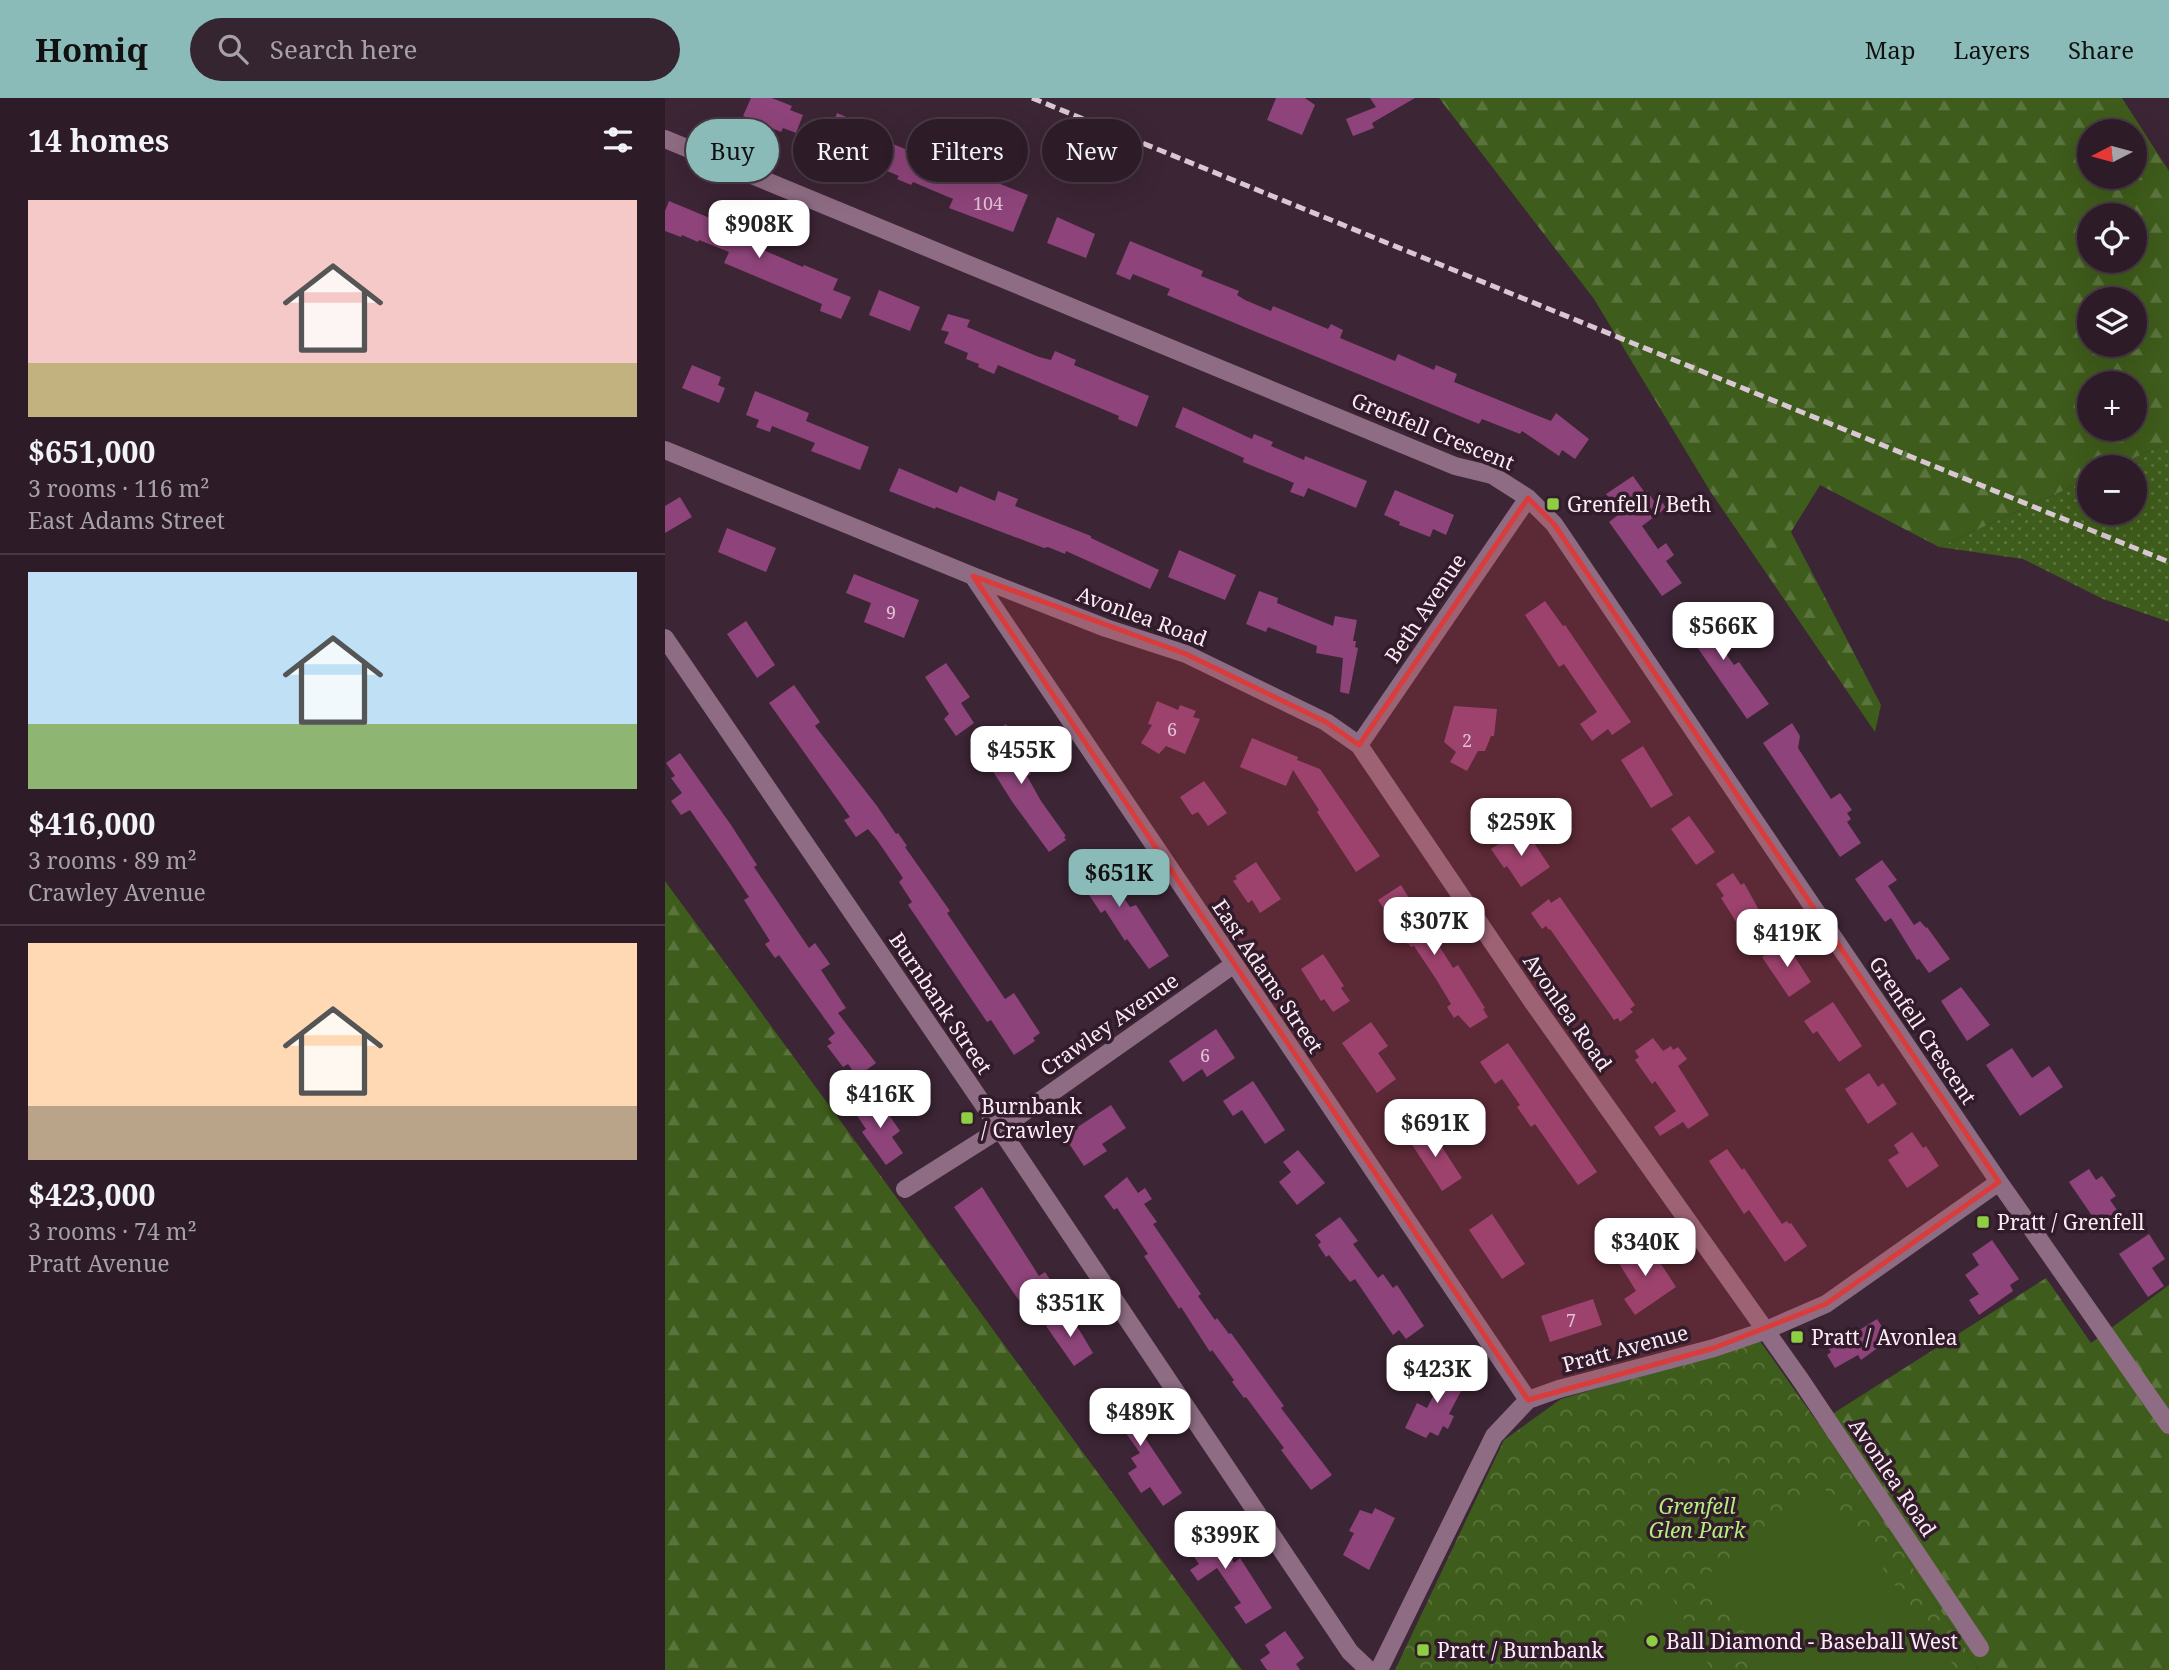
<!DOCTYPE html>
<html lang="en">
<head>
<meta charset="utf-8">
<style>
	body { margin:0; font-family:"Noto Serif",serif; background:#352530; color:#f1f3f6; height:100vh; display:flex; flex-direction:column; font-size:26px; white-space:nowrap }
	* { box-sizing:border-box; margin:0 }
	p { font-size:23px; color:#a7a1a8 }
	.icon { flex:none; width:38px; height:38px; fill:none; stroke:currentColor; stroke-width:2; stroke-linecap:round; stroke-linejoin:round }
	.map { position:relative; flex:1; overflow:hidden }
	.sheet { display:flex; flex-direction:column; background:#2d1c28; width:665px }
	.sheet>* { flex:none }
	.top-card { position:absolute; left:21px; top:21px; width:665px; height:63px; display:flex; gap:14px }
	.needle { width:46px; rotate:264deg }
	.fabs { position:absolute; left:1412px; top:21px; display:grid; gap:14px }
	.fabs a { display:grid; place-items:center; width:70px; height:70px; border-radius:50%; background:#2d1c28; box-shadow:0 7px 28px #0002,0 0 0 2px #483a45; font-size:35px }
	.price { position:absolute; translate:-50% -60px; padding:0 16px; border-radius:14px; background:#fff; color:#222; font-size:23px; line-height:46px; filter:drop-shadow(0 2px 4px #0008) }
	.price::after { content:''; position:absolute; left:50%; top:42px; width:21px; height:16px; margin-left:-10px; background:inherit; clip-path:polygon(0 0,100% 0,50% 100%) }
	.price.active { background:#8bbbb9; color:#111 }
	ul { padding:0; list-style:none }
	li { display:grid; align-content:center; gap:14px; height:371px; padding:0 28px }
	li+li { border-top:2px solid #483a45 }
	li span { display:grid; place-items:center; height:217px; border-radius:0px; color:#555 }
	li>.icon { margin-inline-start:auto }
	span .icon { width:126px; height:126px; fill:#fffc; stroke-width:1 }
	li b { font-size:30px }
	h2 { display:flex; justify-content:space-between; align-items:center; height:84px; padding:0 28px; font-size:30px }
	.tag { padding:0 24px; border-radius:32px; background:#2d1c28; box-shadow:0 7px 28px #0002,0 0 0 2px #483a45; font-size:24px; line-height:63px }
	.tag.active { background:#8bbbb9; color:#111 }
	header { display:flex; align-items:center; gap:42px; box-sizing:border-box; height:98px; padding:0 35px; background:#8bbbb9; color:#111 }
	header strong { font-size:33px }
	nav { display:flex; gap:38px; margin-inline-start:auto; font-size:24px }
	.search { width:490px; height:63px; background:#352530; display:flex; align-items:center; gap:18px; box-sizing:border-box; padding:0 24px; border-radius:38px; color:#a7a1a8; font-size:26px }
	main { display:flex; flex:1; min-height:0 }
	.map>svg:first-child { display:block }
	.grass { fill:url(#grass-dots) }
	.forest { fill:url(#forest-firs); fill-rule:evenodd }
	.park { fill:url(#park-crowns) }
	.garden { fill:#3e5c1b }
	.building { fill:#8e447a }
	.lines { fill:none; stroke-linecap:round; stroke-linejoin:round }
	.minor { stroke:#8e6c83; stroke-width:18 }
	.rail { stroke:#d9c8d3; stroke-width:5; stroke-dasharray:10 5; stroke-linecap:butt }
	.marked { fill:#da3c3c; fill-opacity:0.2; stroke:#da3c3c; stroke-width:5; stroke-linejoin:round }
	.poi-dot { fill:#8ece43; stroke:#321b2b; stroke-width:2.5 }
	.labels { text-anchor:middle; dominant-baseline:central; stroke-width:7; stroke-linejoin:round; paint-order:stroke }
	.number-label { font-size:18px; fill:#e0c1d6 }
	.street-label { font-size:21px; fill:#fbebf5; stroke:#321b2b }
	.poi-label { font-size:21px; fill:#fbebf5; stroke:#321b2b; text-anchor:start }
	.park-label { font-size:21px; font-style:italic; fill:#b4ec7d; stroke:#321b2b }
</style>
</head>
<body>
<header>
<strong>Homiq</strong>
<div class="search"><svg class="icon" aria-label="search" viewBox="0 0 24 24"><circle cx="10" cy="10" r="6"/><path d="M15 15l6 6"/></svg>Search here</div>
<nav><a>Map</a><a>Layers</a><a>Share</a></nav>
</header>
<main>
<section class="sheet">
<h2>14 homes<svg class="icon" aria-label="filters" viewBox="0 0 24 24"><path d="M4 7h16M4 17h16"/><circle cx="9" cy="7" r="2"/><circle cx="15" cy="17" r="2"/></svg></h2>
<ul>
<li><span style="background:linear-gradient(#f6c9c9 75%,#c2b280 0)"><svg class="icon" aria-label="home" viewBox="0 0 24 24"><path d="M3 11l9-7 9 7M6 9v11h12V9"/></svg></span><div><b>$651,000</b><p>3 rooms · 116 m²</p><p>East Adams Street</p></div></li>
<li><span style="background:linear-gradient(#bfe0f5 70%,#8fb573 0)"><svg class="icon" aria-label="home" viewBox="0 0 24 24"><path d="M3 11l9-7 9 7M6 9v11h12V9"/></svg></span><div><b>$416,000</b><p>3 rooms · 89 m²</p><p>Crawley Avenue</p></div></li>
<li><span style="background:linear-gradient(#ffd9b3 75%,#b9a48a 0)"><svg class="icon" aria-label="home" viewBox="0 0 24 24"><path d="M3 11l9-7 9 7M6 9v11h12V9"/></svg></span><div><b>$423,000</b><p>3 rooms · 74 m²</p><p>Pratt Avenue</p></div></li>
</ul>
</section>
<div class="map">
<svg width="1504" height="1572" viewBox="0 0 1504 1572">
	<defs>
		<pattern id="grass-dots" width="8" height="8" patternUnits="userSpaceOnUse" patternTransform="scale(1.75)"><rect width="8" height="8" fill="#3e5c1b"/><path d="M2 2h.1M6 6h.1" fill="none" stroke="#5b743d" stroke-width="1.8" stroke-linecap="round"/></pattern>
		<pattern id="forest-firs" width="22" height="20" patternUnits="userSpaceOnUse" patternTransform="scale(1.75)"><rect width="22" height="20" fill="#3e5c1b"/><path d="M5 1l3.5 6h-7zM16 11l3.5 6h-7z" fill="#5b743d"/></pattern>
		<pattern id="park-crowns" width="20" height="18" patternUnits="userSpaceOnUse" patternTransform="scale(1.75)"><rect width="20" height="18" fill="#3e5c1b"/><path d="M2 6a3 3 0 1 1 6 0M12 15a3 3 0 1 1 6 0" fill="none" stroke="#5b743d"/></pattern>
	</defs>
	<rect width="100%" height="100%" fill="#3c2535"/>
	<path class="grass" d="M1504 344V524L1438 501 1358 461 1274 449 1424 381V415H1470V369H1449Z"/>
	<path class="forest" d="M774 0H1457L1504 73V344L1449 369H1424V381L1274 449 1155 387 1126 434 1216 607 1210 634 1045 393 929 201ZM1424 33H1470V79H1424ZM1424 117H1470V163H1424ZM1470 201V247H1424V201ZM1424 285H1470V331H1424Z
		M0 783 577 1572H0Z
		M1381 1180 1426 1245 1504 1187V1572H1311L1313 1570 1153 1325Z"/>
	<path class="park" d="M1095 1243 1153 1325 1313 1570 1311 1572H730L839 1342 896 1301Z"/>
	<path class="garden" d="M1045 1359 1063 1381 1015 1419 997 1397Z
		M1069 1389 1087 1411 1039 1449 1021 1426Z
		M1159 1390 1292 1572H1108L1049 1492 1039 1479Z
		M1007 1499 1046 1572H911L917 1564 969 1522Z"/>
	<path class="building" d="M86 0H107L127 8 125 12 138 17 131 35 118 30 116 34 78 18Z
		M611 0H640L650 7 637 37 602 22Z
		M705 0H750L707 25 709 30 688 38 681 21 711 9Z
		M172 15 217 34 214 40 299 76 300 72 363 97 348 134 284 110 288 101 248 84 246 87 232 81 234 78 222 73 223 70 162 42Z
		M4 103 52 123 49 131 138 169 139 167 173 181 168 192 186 199 176 221 155 213 157 206 59 165 64 154 34 142 33 144 17 137 16 139 0 133V113Z
		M392 119 430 136 421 160 382 145Z
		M465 143 538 173 536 178 574 193 572 197 580 202 606 213 608 208 663 231 666 226 678 232 675 240 730 263 733 256 769 272 771 267 792 276 789 284 886 323 891 315 924 341 910 361 897 352 894 358 857 333 855 336 817 321 814 326 502 197 505 191 468 176 465 182 451 176Z
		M214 192 255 209 245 233 204 217Z
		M283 216 305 222 302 229 374 259 386 262 390 253 411 262 409 267 484 298 472 329 453 321 454 318 333 267 329 276 313 269 314 266 301 261 303 255 279 245 284 234 276 232Z
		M27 267 56 279 53 287 60 290 54 305 17 290Z
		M90 293 144 315 141 323 204 349 195 372 146 353 150 345 107 328 105 334 91 329 94 322 81 317Z
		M518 309 587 341 589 336 608 344 606 348 639 362 640 358 702 383 691 410 643 390 639 399 625 394 629 385 578 364 579 360 510 329Z
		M234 370 292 395 295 388 330 403 333 393 353 401 350 408 426 438V440L494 472 485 491 401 453 400 456 383 449 379 450 271 409 270 411 224 393Z
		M968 378 980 395 982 393 989 403 994 400 1001 410 977 428 993 451 1001 445 1009 457 1001 463 1017 485 997 498 944 424 953 417 944 404 946 402 941 396Z
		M730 392 789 417 781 437 768 431 765 439 734 427 735 424 719 417Z
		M15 399 27 419 0 435V408Z
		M62 430 111 450 101 474 53 454Z
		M514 452 571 477 560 502 503 479Z
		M189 476 254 502 239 540 199 524 206 505 181 495Z
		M594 493 613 500 612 505 668 528 670 518 692 522 688 543H691L690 549 693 550 684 596 675 594 678 560 651 555 652 548 603 529 601 534 581 526Z
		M880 503 898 528 900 527 966 624 947 637 943 631 927 643 915 626 932 614 899 566 894 569 860 517Z
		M1029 507H1035L1051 531 1046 535 1069 567 1074 564 1104 606 1082 621 1012 520Z
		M81 523 110 567 92 580 62 536Z
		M281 565 305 599 296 605 309 625 291 638 279 621 284 616 260 579Z
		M129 587 155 624 150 628 212 708 231 736 233 735 242 748 240 749 285 813 282 815 340 901 349 895 375 935 368 940 370 943 349 957 326 922 322 924 243 807 247 804 234 784 238 780 212 742 203 731 191 739 179 722 185 719 104 605Z
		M492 603 513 612 515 607 531 613 528 619 535 621 520 656 501 648 494 656 476 645 487 627 483 626Z
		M789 608 832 611 829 638H826L820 653H813L802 673 785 664 791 654 779 644Z
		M1127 625 1135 638 1133 650 1166 701 1175 695 1187 712 1182 715 1186 721 1182 724 1196 745 1175 759 1098 645Z
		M341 626 360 656 356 659 366 676 362 678 376 703 401 738 399 739 401 742 384 754 348 705 319 659 318 655 328 648 322 638Z
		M587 640 633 659 632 662 655 671 715 758 691 774 652 714 654 712 628 672 621 688 575 669Z
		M978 648 1008 697 986 710 956 662Z
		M15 655 66 727 92 767 89 769 144 850 150 845 165 866 156 872 181 910 173 915 211 965 192 979 183 966 178 969 162 948 167 945 163 941 170 935 114 857 110 860 100 846 105 843 79 802 84 799 63 767 25 712 16 717 6 703 17 695 6 680 10 678 1 665Z
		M539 683 562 715 543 728 533 714 527 717 515 699Z
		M1024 718 1050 754 1031 767 1006 731Z
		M856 731 866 747 869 745 885 769 856 789 842 768 839 770 826 751Z
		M427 752 465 809 471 807 504 858 484 871 462 841 460 843 440 812 436 815 404 767Z
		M1217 762 1232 782 1223 788 1249 827 1255 823 1261 830 1262 829 1285 861 1264 875 1254 861 1252 862 1226 820 1220 824 1190 781Z
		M591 764 616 801 595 815 587 802 583 805 568 783 572 781 570 778Z
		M1068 775 1076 787 1079 785 1098 819 1077 833 1056 800 1059 798 1051 786Z
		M736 787 788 870 793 867 820 910 818 911 823 919 805 930 793 917 789 920 782 909 786 906 771 881 749 848 746 849 743 845 742 846 713 802Z
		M895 799 970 907 965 911 968 914 955 924 953 920 949 922 885 831 884 832 881 828 877 831 866 815 884 801 886 805Z
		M1120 844 1146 884 1124 899 1097 859Z
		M658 856 679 888 676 890 685 903 668 914 659 901 656 903 636 871Z
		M1296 889 1325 927 1302 943 1276 903Z
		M1168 904 1197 948 1174 964 1152 933 1148 936 1139 923Z
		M706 924 723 948 713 955 731 981 712 995 677 945Z
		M551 931 570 960 542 979 537 971 518 984 504 963Z
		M988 940 998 953 1006 948 1008 952 1013 949 1022 961 1013 968 1044 1017 1023 1031 1018 1024 995 1038 989 1029 1011 1013 990 983 987 986 970 962 974 959 970 953Z
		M843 945 932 1074 913 1087 870 1026 866 1029 852 1009 855 1007 837 981 830 986 815 964Z
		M1347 950 1367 980 1384 968 1398 989 1355 1018 1321 967Z
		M1204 975 1213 989 1218 985 1232 1006 1203 1026 1180 991Z
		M588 983 620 1032 600 1046 577 1012 568 1018 558 1003Z
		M211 998 235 1033 227 1039 238 1055 221 1067 197 1034 201 1031 189 1013Z
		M446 1007 461 1030 437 1046 442 1053 419 1068 399 1038Z
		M764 1029 797 1080 777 1093 744 1042Z
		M1247 1034 1258 1050 1261 1048 1274 1068 1242 1090 1223 1062 1234 1055 1229 1047Z
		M1062 1051 1077 1072 1079 1070 1117 1126 1122 1123 1124 1126 1126 1125 1142 1148 1120 1164 1084 1112 1079 1116 1044 1063Z
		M633 1052 660 1085 632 1107 614 1084 626 1074 618 1064Z
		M1424 1071 1431 1082 1437 1078 1451 1098 1445 1102 1456 1118 1436 1131 1404 1084Z
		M462 1079 473 1095 480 1090 487 1101 479 1106 492 1124 488 1126 536 1196 533 1198 550 1222 552 1220 564 1236 566 1235 619 1308 616 1310 667 1377 646 1392 616 1352 619 1350 581 1299 579 1300 567 1284 569 1282 547 1252 545 1254 516 1209 514 1211 479 1158 483 1156 452 1110 449 1112 439 1098Z
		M317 1089 374 1178 380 1174 390 1189 360 1211 289 1109Z
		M827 1116 860 1166 837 1181 804 1132Z
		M675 1119 693 1143 688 1146 713 1180 718 1176 728 1190 732 1187 759 1228 741 1241 734 1232 728 1237 690 1181 685 1184 664 1157 661 1159 653 1147 656 1144 650 1137Z
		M1484 1136 1500 1161 1487 1170 1499 1188 1483 1199 1454 1156Z
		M1327 1142 1354 1181 1345 1187 1348 1193 1314 1217 1304 1202 1314 1196 1300 1177 1314 1167 1307 1156Z
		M981 1143 1011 1189 970 1217 959 1201 971 1193 952 1162Z
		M928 1201 937 1227 885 1244 876 1218Z
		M403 1213 428 1255 409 1268 381 1228Z
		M1212 1221 1225 1241 1196 1262 1193 1257 1170 1270 1162 1257 1166 1254 1162 1248 1183 1235 1185 1238Z
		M777 1264 797 1274 789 1290 796 1293 784 1316 789 1318 783 1331 778 1328 773 1338 765 1334 761 1340 740 1330 752 1305 762 1310 774 1287 768 1283Z
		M458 1290 484 1328 476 1334 517 1395 498 1408 485 1389 476 1395 463 1375 472 1369 466 1360 475 1355 450 1320 442 1325 430 1309Z
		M710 1410 730 1420 704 1472 678 1457 689 1435 684 1433 695 1412 707 1416Z
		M539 1422 569 1465 575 1460 607 1510 581 1526 569 1509 576 1505 552 1470 533 1483 525 1472 534 1466 515 1438Z
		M620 1533 639 1560 631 1566 635 1572H602L595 1562 605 1555 600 1547Z"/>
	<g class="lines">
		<path class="minor" d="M0 41 790 368 827 377 863 400 889 426 1334 1084 1504 1327
			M0 352 308 478 441 530 521 556 661 624 694 647 867 903 1135 1281 1315 1550
			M308 478 863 1302
			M0 540 335 1031 685 1554 704 1572
			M694 647 863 400
			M240 1091 335 1031 568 867
			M714 1572 829 1338 863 1302 894 1291 1049 1250 1099 1233 1161 1206 1334 1084"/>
		<path class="rail" d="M367 0 1504 464"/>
	</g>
	<path class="marked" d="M863 400 889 426 1334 1084 1161 1206 1049 1250 863 1302 308 478 521 556 661 624 694 647Z"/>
	<g class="poi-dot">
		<rect x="881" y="399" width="14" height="14" rx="3.5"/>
		<rect x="295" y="1013" width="14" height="14" rx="3.5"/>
		<rect x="1311" y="1117" width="14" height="14" rx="3.5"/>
		<rect x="1125" y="1232" width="14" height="14" rx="3.5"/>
		<circle cx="987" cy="1543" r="7"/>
		<rect x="751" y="1545" width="14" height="14" rx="3.5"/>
	</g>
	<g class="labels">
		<g class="number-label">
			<text x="323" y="105">104</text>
			<text x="226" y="514">9</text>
			<text x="507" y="631">6</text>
			<text x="802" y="642">2</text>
			<text x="540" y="957">6</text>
			<text x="906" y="1222">7</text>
		</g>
		<g class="street-label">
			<text transform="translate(768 333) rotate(22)">Grenfell Crescent</text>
			<text transform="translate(760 510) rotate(-56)">Beth Avenue</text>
			<text transform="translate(477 518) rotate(20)">Avonlea Road</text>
			<text transform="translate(603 878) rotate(56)">East Adams Street</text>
			<text transform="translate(276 905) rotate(56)">Burnbank Street</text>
			<text transform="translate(903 914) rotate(55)">Avonlea Road</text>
			<text transform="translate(444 926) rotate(-35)">Crawley Avenue</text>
			<text transform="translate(1258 932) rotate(56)">Grenfell Crescent</text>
			<text transform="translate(960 1250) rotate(-15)">Pratt Avenue</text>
			<text transform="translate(1228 1379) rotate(56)">Avonlea Road</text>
		</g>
		<g class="poi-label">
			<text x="902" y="406">Grenfell / Beth</text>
			<text x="316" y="1008">Burnbank<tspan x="316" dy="24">/ Crawley</tspan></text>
			<text x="1332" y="1124">Pratt / Grenfell</text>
			<text x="1146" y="1239">Pratt / Avonlea</text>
			<text x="1001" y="1543">Ball Diamond - Baseball West</text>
			<text x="772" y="1552">Pratt / Burnbank</text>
		</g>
		<g class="park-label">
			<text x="1032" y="1408">Grenfell<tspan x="1032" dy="24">Glen Park</tspan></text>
		</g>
	</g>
</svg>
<div class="fabs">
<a><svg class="needle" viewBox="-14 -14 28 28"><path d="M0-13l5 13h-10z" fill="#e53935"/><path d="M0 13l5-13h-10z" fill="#a7a1a8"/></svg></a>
<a><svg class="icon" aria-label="locate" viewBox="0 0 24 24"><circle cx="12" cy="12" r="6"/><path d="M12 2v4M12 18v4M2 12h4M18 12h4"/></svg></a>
<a><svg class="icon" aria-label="layers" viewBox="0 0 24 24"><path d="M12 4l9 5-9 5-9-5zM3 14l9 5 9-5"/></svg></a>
<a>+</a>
<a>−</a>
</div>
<b class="price" style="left:94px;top:162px">$908K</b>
<b class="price" style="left:1058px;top:564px">$566K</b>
<b class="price" style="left:356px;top:688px">$455K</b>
<b class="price" style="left:856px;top:760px">$259K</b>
<b class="price active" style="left:454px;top:811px">$651K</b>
<b class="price" style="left:769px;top:859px">$307K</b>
<b class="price" style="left:1122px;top:871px">$419K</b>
<b class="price" style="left:215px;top:1032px">$416K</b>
<b class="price" style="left:770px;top:1061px">$691K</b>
<b class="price" style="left:980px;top:1180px">$340K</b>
<b class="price" style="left:405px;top:1241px">$351K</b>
<b class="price" style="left:772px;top:1307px">$423K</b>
<b class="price" style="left:475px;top:1350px">$489K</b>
<b class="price" style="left:560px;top:1473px">$399K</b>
<div class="top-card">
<a class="tag active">Buy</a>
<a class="tag">Rent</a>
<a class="tag">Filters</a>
<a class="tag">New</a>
</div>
</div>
</main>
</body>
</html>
